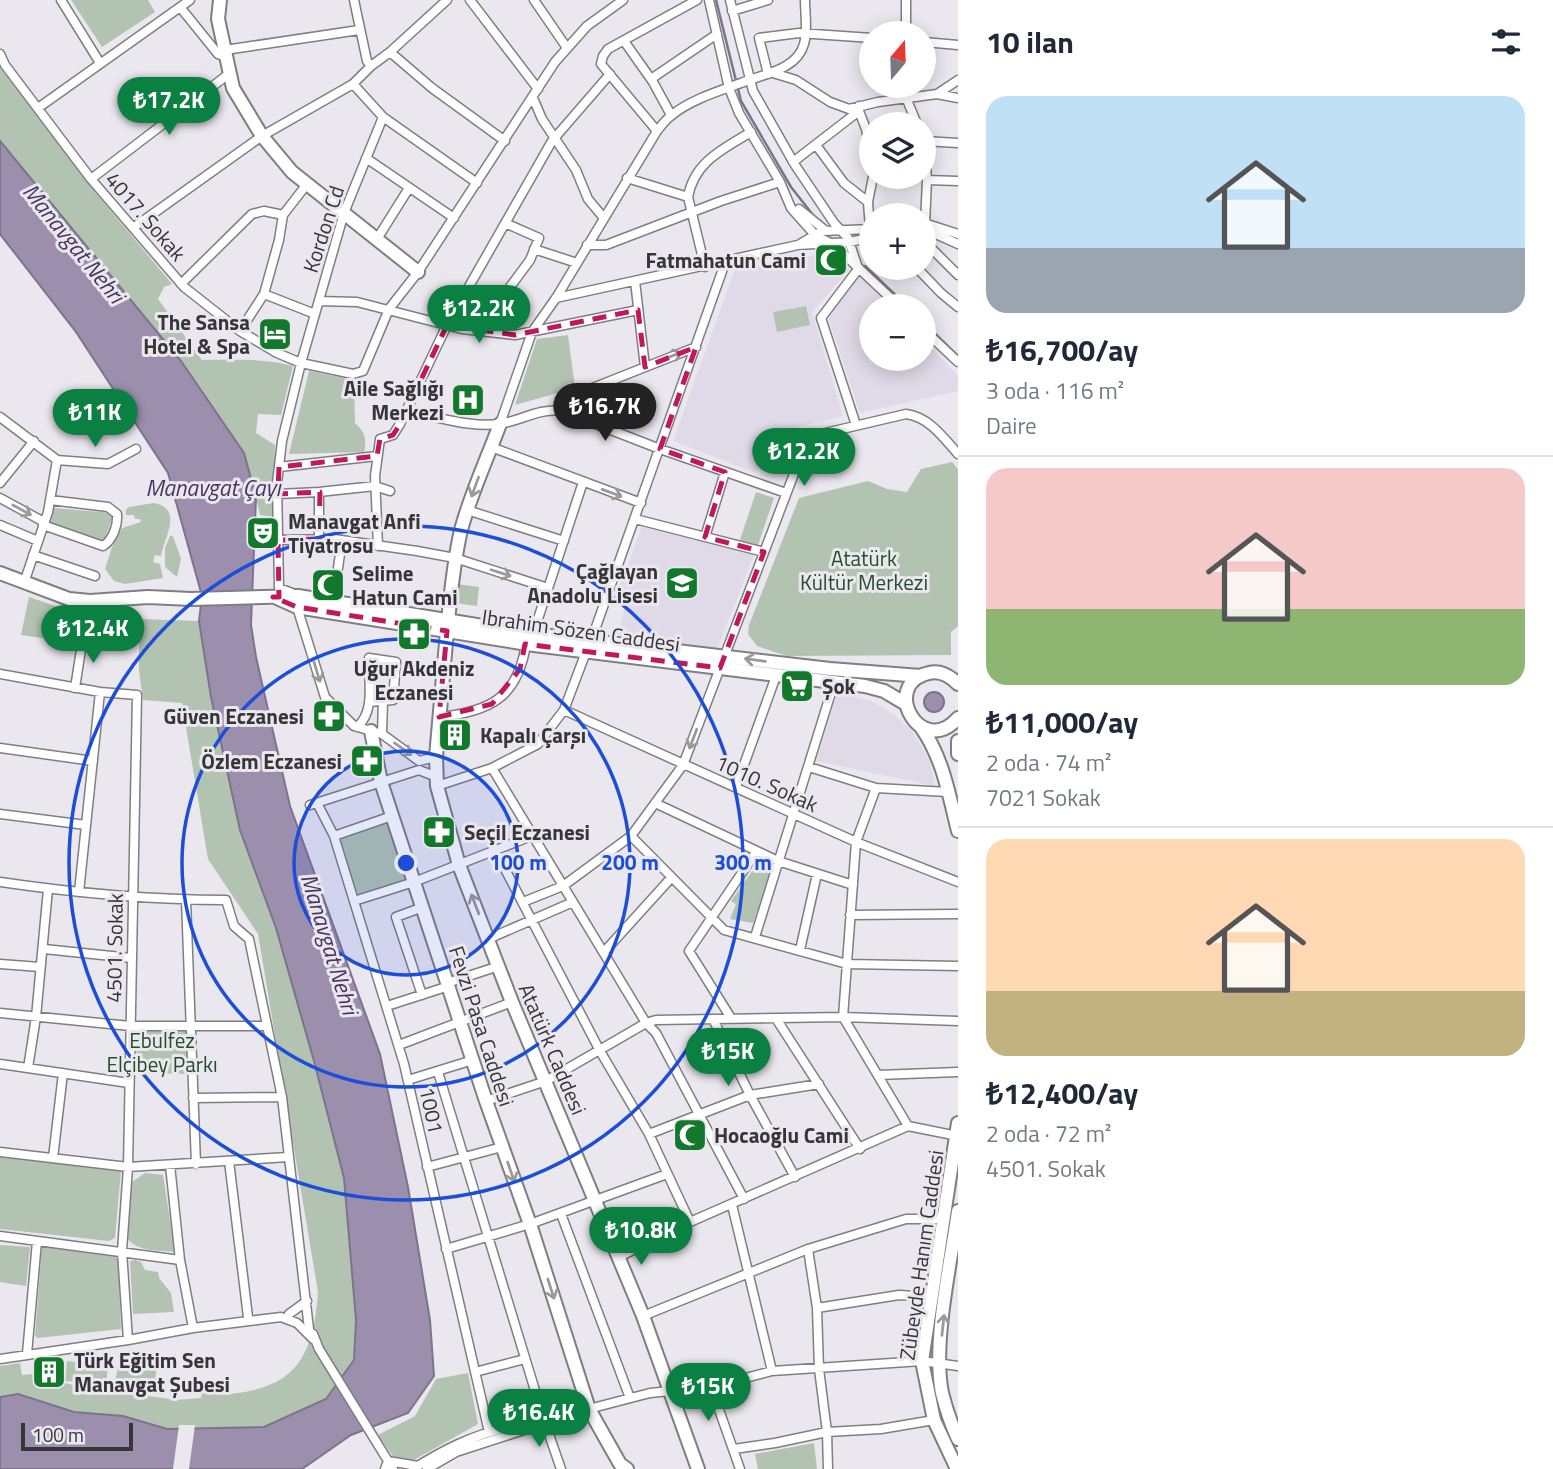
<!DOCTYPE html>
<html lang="tr">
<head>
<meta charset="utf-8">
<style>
	body { margin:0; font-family:"Titillium Web",sans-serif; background:#f6f6f7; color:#1f2937; height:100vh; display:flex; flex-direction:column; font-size:26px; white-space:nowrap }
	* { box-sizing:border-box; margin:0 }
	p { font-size:23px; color:#747a83 }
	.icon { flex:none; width:38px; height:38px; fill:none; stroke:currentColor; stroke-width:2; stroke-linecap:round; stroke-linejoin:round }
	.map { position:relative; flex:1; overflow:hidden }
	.drawer { display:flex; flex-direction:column; background:#fff; width:595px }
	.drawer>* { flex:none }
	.needle { width:46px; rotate:19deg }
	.tools { position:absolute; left:859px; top:21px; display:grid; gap:14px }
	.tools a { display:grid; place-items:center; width:77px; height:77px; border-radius:50%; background:#fff; box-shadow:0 4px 18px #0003; font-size:35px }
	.scale { position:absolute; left:21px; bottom:18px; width:112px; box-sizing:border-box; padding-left:7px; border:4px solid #363538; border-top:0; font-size:19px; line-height:24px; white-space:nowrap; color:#363538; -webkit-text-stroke:5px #eae7ef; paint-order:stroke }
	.price { position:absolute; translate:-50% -60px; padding:0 16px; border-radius:24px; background:#0b8043; color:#fff; font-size:23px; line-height:46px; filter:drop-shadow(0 2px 4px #0008) }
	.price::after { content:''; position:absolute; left:50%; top:42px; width:21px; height:16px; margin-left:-10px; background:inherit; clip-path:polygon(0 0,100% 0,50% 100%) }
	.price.selected { background:#222; color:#fff }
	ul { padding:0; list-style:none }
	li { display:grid; align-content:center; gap:14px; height:371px; padding:0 28px }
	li+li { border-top:2px solid #e0e1e3 }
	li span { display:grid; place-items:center; height:217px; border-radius:21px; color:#555 }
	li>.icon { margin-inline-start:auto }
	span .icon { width:126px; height:126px; fill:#fffc; stroke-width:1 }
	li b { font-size:30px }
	h2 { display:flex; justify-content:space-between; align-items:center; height:84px; padding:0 28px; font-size:30px }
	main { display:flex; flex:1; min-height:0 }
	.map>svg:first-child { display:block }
	.built { fill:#e0dae8 }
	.green { fill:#b2c3b2 }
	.water { fill:#9c8fae; stroke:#7d748b; stroke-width:2 }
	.pier { fill:#eae7ef }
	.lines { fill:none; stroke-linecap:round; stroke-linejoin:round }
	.stream { stroke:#7d748b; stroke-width:2.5 }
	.street-casing { stroke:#807d84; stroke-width:11 }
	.secondary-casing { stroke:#807d84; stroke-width:16 }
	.street { stroke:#fff; stroke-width:8 }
	.secondary { stroke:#fff; stroke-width:12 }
	.oneway { stroke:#9a9a9c }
	.marked { fill:none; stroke:#c2185b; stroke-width:5; stroke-dasharray:14 9; stroke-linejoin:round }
	.ring { fill:none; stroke:#1d4ed8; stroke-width:3.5 }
	.labels { text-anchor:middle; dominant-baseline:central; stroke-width:6; stroke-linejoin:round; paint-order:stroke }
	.street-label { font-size:21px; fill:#363538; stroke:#eae7ef }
	.poi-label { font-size:21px; font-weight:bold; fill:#363538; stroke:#eae7ef; text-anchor:start }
	.park-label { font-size:21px; fill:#244e29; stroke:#eae7ef }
	.water-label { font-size:23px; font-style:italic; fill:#483461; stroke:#eae7ef }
	.centre { fill:#1d4ed8; stroke:#eae7ef; stroke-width:3.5 }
	.ring-label { font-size:21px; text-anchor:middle; font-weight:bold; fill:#1d4ed8; stroke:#eae7ef; stroke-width:6; stroke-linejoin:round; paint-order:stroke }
</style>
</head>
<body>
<main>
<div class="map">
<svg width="958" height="1469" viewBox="0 0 958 1469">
	<rect width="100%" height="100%" fill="#eae7ef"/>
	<path class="built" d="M834 252 850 269 812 312 843 416 797 427 773 440 762 453 756 473 673 441 735 269Z
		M859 271 892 306H872V359H924V340L958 376V391L860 413 828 317Z
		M642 527 754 555 718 647 714 650 617 634 628 598 617 594Z
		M841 694 871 701 893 714 913 732 930 762 935 786 816 761 837 695Z"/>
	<path class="green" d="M71 0H148L155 12 102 47Z
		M0 67 95 192 172 284 164 287 158 299 202 360C232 360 264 358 293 366L281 415 258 414 256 433 275 445 273 517 260 515C250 464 212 403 181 361L0 141Z
		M806 306 810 325 777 332 773 312Z
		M568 335 575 388 515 405 537 339Z
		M309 371 354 380 355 423C365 432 367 439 364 452L289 454Z
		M952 462 958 469V626L951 632V655L787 656 757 646 748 634 749 625 799 498 868 481 887 489 907 492 921 469Z
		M756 492 774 498 758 545 740 540Z
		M154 503C184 509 164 537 161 556L155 555 153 562 160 564 163 578 125 584 114 581 105 569 112 547 122 528 141 522 140 519H135L134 515H126V510L129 507Z
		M54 508 111 513 113 517 104 541 49 523Z
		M170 536H173L181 559 177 577 165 567V548Z
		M457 584 479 587 477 606 454 603Z
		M29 597 67 610 62 628 72 632 75 624 84 626 79 643 21 635Z
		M139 619 199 621 211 697 240 830 276 928 314 1061 344 1178 354 1281 356 1320 354 1360 326 1399 264 1427 167 1429 123 1416 74 1412 18 1394 0 1397V1366L20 1363 22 1375 33 1374 35 1377 69 1384 176 1400 201 1398 203 1383 216 1381 217 1395C290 1391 313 1365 318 1292L258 934 208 859 182 703 143 700 139 671Z
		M388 822 407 881 356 897 337 838Z
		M760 860 774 865 753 923 730 919 736 904 731 901Z
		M137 1030 188 1031 187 1074 136 1073Z
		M0 1157 121 1170 115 1238 109 1241 0 1229Z
		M145 1173 163 1175 175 1252C160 1250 137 1252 128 1239L132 1182Z
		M0 1245 30 1247 26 1286 0 1282Z
		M42 1246 118 1257 121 1329 38 1338 35 1336Z
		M135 1260 141 1262 145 1270 158 1272 159 1278 171 1293 174 1312 133 1314 130 1261Z
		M121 1351 159 1354 153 1393 114 1388Z
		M67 1361 108 1365 106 1385 65 1381Z
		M468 1373 478 1424 412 1461 393 1456 378 1435 415 1416 436 1379Z
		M814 1443 817 1469H758L755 1454Z"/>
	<path class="water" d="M0 141 181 361 244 453 256 497 251 625 256 657 290 806 380 1054 408 1187 430 1320 434 1376 408 1413 351 1435 302 1469H0V1397L18 1394 74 1412 123 1416 167 1429 264 1427 326 1399 354 1360 356 1320 344 1178 314 1061 276 928 240 830 211 697 199 621 202 596 168 473 76 332 0 234Z
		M924 702a10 10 0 1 1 20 0a10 10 0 1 1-20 0Z"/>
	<path class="pier" d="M179 1425H195L189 1469H173Z"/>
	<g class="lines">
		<path class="stream" d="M716 0 741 101 791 187 813 215
			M865 266 907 306
			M924 323 958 356"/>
		<g class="street-casing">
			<path id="street" d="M61 0 100 63
				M354 0 367 61 371 66
				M470 0 538 89
				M534 0 567 48
				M709 0 729 88 739 113 780 182 791 208 816 236 833 244 899 306
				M730 0 753 91 795 165 834 223 848 238 857 265
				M906 0V33
				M180 7 218 54 226 57
				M732 11 768 0
				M624 41 653 82 671 115
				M924 42 958 45
				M225 50 359 30
				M390 52 432 88 505 141
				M0 54 5 65 91 179 184 287 240 331 277 353 301 363 353 374 363 371 389 309 418 272 555 62 587 26 623 0
				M773 73 796 80 830 102 849 109 878 102 937 94 958 80
				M768 74 759 38 799 33 872 38
				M651 79 717 34
				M353 84 383 117
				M907 86V100L917 124
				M937 94 958 98
				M533 98 542 119 576 170 588 199 603 217
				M38 108 190 0
				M859 111 866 129 872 160
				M657 131 601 64 603 56 608 49 697 0
				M924 140 927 180 925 223
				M924 141 958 143
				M816 145 844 183 868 202 870 229
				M366 158 454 218
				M793 162 859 111V106
				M627 178 688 197
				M91 179 230 73
				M927 180 958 181
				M868 202 873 177
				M799 209 826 231
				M924 223 958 234
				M133 228 262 136 353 84 371 66 390 52 447 0
				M924 233 938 235 958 244
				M377 239 409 188
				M924 241 958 275
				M800 244 822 231 872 229
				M587 245H606L721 201 780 182
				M534 249 577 263
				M705 267 688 197C694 162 723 149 751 132
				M917 268 941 293 958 307
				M635 281 645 367
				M181 284 252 214 264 211 283 215
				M264 294 279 240 283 215 307 184
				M556 298 798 245 850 242 872 237
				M319 301 357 302 462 329 515 335 638 310
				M924 330 958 362
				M240 331 264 294 315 314
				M486 331 510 287 530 260 539 238 505 223
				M562 411 660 449 786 493
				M407 412C438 416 468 428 499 424 521 421 538 408 562 411L567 398 696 347
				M0 417 57 460
				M500 424 532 332 556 298 657 131C661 126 666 119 672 115 690 100 719 91 741 83 763 74 797 70 804 44 808 31 805 14 805 0
				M856 425 821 318 859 268
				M491 447 641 503
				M57 460 108 464 136 449
				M279 467 377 456
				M0 483 34 441
				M278 494 319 492 375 486 390 491
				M0 498 44 522
				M467 510 564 541
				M635 519 764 552
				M0 525 38 541
				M43 525 103 546C113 540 118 525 117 514L108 507 50 500
				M705 537 725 472
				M319 539V492
				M278 540 334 539 417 551 455 558 548 588
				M378 546 375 476 380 439 393 435 400 424 447 325 552 141 610 74
				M33 555 95 576
				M338 568 342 540
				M24 583 48 512 57 460
				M292 593 279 588 277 483 282 441 301 363 344 213 383 117 477 183
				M297 607 325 697 354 726 382 734 419 761 436 757
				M533 634 583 482
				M591 641 725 263
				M0 674 100 692 137 695 128 1167 122 1251 128 1340
				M75 688 83 637
				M564 710 856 842 958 882
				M439 717C489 712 518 698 526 644
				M357 727C376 711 368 681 369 658L396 662 393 700 369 702
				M382 734 383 700
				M0 748 93 761
				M809 767 876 788 948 792
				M492 768 646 1023 656 1033 744 1199
				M437 786 492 768 538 744 564 710 586 652
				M736 787 776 676
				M876 788 856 842 843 1017 908 1126
				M317 803 334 836 404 1064 489 1432
				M655 803 778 861 853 885
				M310 805 419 770 437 777
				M0 814 86 825
				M334 836 392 816
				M631 836 724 930 847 964 958 966
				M495 850 600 1051 649 1134 690 1222
				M0 882C75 893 150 900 226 900L234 926 249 939 282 1097 309 1329
				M79 892 100 692
				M186 900 196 1164
				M354 901 414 882 534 835
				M523 902 563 886 631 836 683 765 808 437 906 414C929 417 943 437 958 454
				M850 915 958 914
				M755 937 834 683
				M488 939 573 902
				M44 949 131 958
				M800 950 817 874
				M604 952 671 878
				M0 964 40 967
				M447 983 499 966
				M422 995 396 917 423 907
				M387 1006 449 986
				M0 1013 130 1026H266
				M731 1018 689 951 756 852
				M713 1019 750 1095 795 1177
				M777 1020 860 1149
				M399 1045 512 1002
				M0 1064 129 1083
				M28 1068 36 1017 48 889
				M438 1072 544 1420 561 1469
				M878 1075 958 1072
				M408 1080 473 1060
				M193 1098 282 1097
				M486 1101 546 1081 646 1023 656 1020 843 1017 958 1021
				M649 1134 750 1095 819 1084
				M0 1152 128 1167 288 1157
				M53 1158 63 1073
				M229 1161 248 1317
				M170 1165 180 1260 193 1328
				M427 1167 502 1147
				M732 1205 772 1371
				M561 1214 630 1398
				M0 1236 180 1260
				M446 1249 530 1224 667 1174
				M808 1249 817 1308 819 1369 827 1432 828 1469
				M619 1257 690 1222 908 1126 958 1136
				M817 1308 899 1295 932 1297
				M289 1314 307 1301
				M643 1316 808 1249 906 1219H944
				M313 1334 319 1349 393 1469
				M27 1354 37 1241
				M0 1359 128 1340 193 1328 281 1317 297 1323 313 1339
				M475 1372 525 1359
				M711 1387 740 1469
				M734 1449 775 1443 827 1432 881 1429 934 1420
				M385 1469 388 1461 418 1466
				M413 1469C445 1449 471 1436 508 1427 517 1424 525 1421 535 1423L650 1393 711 1387 772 1371 922 1361 958 1366
				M427 1469 456 1452 530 1428 535 1423"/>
		</g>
		<g class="secondary-casing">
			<path id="secondary" d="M220 0 218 19 233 88 262 136 292 172 418 272
				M0 573 69 599 90 601 148 597 191 599 298 596 533 634 830 669 921 676
				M277 598 297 607 534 645 865 686 884 691 906 704
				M448 621C451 590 454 560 461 530 471 493 487 459 500 424
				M447 631 436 757 437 786 459 865 512 1002 643 1316 698 1469
				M958 684C950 676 940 670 929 673 879 684 921 760 958 718
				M921 727C943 758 949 795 958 831
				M371 731 381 782 486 1101 531 1227 589 1409 620 1464 627 1469
				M958 741V754
				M958 1211C951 1262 932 1343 942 1393 946 1409 951 1424 958 1439
				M957 1469 934 1420 922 1361 958 1123"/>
		</g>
		<use href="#street" class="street"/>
		<use href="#secondary" class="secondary"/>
	</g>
	<defs><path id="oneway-shaft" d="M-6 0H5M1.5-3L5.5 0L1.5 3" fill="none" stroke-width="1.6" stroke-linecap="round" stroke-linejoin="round" transform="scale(1.75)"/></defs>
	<g class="oneway">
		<use href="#oneway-shaft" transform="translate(672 356) rotate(-21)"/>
		<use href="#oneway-shaft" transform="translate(475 487) rotate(110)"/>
		<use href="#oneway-shaft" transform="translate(612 493) rotate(20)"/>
		<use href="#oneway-shaft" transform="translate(22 510) rotate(29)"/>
		<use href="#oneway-shaft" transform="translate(501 573) rotate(18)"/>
		<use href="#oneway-shaft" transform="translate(755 660) rotate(-173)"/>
		<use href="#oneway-shaft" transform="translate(317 672) rotate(73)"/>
		<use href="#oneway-shaft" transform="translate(693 739) rotate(111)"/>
		<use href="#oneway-shaft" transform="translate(403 749) rotate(35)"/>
		<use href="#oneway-shaft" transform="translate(475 904) rotate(-111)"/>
		<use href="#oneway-shaft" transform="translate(511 1172) rotate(71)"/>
		<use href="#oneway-shaft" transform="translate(551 1289) rotate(72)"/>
		<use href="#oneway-shaft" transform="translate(943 1325) rotate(-84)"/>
	</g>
	<path class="marked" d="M638 310 645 367 696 347 660 449 725 472 705 537 764 552 720 668 525 644 520 669 492 704 439 717 447 631 297 607 273 597H279L278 540 319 539 320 492 278 494 279 467 377 456 380 439 393 435 400 424 447 325 515 335Z"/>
	<circle cx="406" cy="863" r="112" fill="#1d4ed8" fill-opacity=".12"/>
	<g class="ring">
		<circle cx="406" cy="863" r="112"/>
		<circle cx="406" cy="863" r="224"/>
		<circle cx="406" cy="863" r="337"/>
	</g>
	<defs>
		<g id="mosque-square" transform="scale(1.75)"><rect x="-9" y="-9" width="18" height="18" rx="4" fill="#12792c" stroke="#eae7ef"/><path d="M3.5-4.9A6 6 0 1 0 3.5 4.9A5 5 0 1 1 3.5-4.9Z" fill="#fff"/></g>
		<g id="hotel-square" transform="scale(1.75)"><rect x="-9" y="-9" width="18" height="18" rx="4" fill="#12792c" stroke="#eae7ef"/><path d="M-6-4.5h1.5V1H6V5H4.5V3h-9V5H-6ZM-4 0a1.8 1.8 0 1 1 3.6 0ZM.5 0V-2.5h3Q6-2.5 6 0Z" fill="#fff"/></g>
		<g id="hospital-square" transform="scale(1.75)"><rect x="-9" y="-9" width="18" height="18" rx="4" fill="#12792c" stroke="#eae7ef"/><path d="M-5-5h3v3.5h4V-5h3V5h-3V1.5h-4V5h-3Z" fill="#fff"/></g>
		<g id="theatre-square" transform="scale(1.75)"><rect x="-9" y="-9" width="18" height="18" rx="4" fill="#12792c" stroke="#eae7ef"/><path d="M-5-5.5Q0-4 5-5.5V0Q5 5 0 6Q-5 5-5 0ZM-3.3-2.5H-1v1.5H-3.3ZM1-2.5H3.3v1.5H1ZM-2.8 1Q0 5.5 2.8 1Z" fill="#fff"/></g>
		<g id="school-square" transform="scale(1.75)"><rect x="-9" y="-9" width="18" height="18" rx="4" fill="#12792c" stroke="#eae7ef"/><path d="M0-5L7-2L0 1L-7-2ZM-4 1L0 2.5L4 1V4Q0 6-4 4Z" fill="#fff"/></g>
		<g id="pharmacy-square" transform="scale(1.75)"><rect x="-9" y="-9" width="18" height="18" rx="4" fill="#12792c" stroke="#eae7ef"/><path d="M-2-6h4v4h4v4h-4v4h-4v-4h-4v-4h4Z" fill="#fff"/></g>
		<g id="supermarket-square" transform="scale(1.75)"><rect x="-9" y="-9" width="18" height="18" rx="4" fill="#12792c" stroke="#eae7ef"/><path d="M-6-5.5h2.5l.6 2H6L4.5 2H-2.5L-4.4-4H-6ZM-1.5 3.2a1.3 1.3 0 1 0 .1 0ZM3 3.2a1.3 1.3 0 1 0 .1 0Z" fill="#fff"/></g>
		<g id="building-square" transform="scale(1.75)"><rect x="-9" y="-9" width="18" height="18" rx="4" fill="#12792c" stroke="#eae7ef"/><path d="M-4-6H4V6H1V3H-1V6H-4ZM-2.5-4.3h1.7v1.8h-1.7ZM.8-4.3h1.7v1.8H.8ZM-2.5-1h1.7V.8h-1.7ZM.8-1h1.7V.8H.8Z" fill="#fff"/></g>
	</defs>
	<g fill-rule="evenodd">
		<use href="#mosque-square" x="831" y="260"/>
		<use href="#hotel-square" x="275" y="334"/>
		<use href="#hospital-square" x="468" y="400"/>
		<use href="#theatre-square" x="263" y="533"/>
		<use href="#school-square" x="682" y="583"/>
		<use href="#mosque-square" x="328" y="585"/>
		<use href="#pharmacy-square" x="414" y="634"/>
		<use href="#supermarket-square" x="797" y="686"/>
		<use href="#pharmacy-square" x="329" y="716"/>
		<use href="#building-square" x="455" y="735"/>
		<use href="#pharmacy-square" x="367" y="761"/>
		<use href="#pharmacy-square" x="439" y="832"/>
		<use href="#mosque-square" x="690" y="1135"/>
		<use href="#building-square" x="49" y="1372"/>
	</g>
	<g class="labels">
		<g class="street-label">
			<text transform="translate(146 216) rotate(49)">4017. Sokak</text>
			<text transform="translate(323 229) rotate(-72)">Kordon Cd</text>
			<text transform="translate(581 630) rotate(8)">Ibrahim Sözen Caddesi</text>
			<text transform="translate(767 783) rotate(24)">1010. Sokak</text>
			<text transform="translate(114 948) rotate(-89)">4501. Sokak</text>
			<text transform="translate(482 1026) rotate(72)">Fevzi Pasa Caddesi</text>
			<text transform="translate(553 1049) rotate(67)">Atatürk Caddesi</text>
			<text transform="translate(432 1110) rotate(78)">1001</text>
			<text transform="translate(921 1255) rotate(-82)">Zübeyde Hanım Caddesi</text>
		</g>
		<g class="poi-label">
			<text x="806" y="260" text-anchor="end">Fatmahatun Cami</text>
			<text x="250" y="322" text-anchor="end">The Sansa<tspan x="250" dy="24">Hotel &amp; Spa</tspan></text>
			<text x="444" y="388" text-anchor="end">Aile Sağlığı<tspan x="444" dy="24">Merkezi</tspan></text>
			<text x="288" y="521">Manavgat Anfi<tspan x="288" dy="24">Tiyatrosu</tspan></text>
			<text x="658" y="571" text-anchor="end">Çağlayan<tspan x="658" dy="24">Anadolu Lisesi</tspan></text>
			<text x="352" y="573">Selime<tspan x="352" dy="24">Hatun Cami</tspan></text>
			<text x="414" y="668" text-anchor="middle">Uğur Akdeniz<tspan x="414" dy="24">Eczanesi</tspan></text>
			<text x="822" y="686">Şok</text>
			<text x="304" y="716" text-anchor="end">Güven Eczanesi</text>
			<text x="480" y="735">Kapalı Çarşı</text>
			<text x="342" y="761" text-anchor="end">Özlem Eczanesi</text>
			<text x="464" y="832">Seçil Eczanesi</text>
			<text x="714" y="1135">Hocaoğlu Cami</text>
			<text x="74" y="1360">Türk Eğitim Sen<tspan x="74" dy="24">Manavgat Şubesi</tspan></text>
		</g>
		<g class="park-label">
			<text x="864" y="558">Atatürk<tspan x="864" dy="24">Kültür Merkezi</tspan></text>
			<text x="162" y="1040">Ebulfez<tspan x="162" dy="24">Elçibey Parkı</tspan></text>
		</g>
		<g class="water-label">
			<text transform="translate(74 243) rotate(51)">Manavgat Nehri</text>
			<text x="213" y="487">Manavgat Çayı</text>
			<text transform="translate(330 944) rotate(73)">Manavgat Nehri</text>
		</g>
	</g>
	<circle cx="406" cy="863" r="10" class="centre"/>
	<g class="ring-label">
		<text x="518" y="870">100 m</text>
		<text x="630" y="870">200 m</text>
		<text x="743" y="870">300 m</text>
	</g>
</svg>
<div class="tools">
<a><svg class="needle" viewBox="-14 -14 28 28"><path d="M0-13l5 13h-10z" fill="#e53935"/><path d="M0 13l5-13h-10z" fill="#747a83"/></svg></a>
<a><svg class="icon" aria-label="layers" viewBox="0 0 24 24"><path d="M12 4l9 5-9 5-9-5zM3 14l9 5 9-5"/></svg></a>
<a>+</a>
<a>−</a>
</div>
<div class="scale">100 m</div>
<b class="price" style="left:169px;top:137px">₺17.2K</b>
<b class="price" style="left:479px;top:345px">₺12.2K</b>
<b class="price selected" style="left:605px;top:443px">₺16.7K</b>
<b class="price" style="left:95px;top:449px">₺11K</b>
<b class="price" style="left:804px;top:488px">₺12.2K</b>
<b class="price" style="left:93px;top:665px">₺12.4K</b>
<b class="price" style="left:728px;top:1088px">₺15K</b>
<b class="price" style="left:641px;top:1267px">₺10.8K</b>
<b class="price" style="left:708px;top:1423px">₺15K</b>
<b class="price" style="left:539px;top:1449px">₺16.4K</b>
</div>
<section class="drawer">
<h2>10 ilan<svg class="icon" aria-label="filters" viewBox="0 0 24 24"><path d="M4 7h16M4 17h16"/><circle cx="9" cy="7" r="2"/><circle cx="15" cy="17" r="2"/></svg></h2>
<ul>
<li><span style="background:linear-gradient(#bfe0f5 70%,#9aa5b1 0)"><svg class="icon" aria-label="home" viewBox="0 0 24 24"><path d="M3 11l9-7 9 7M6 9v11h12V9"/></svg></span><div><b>₺16,700/ay</b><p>3 oda · 116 m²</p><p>Daire</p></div></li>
<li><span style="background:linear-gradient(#f6c9c9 65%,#8fb573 0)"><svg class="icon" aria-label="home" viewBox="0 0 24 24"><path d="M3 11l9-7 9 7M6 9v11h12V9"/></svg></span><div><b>₺11,000/ay</b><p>2 oda · 74 m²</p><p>7021 Sokak</p></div></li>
<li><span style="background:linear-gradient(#ffd9b3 70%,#c2b280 0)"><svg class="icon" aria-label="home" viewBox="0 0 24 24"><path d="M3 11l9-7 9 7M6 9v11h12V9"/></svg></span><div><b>₺12,400/ay</b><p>2 oda · 72 m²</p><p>4501. Sokak</p></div></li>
</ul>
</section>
</main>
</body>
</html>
